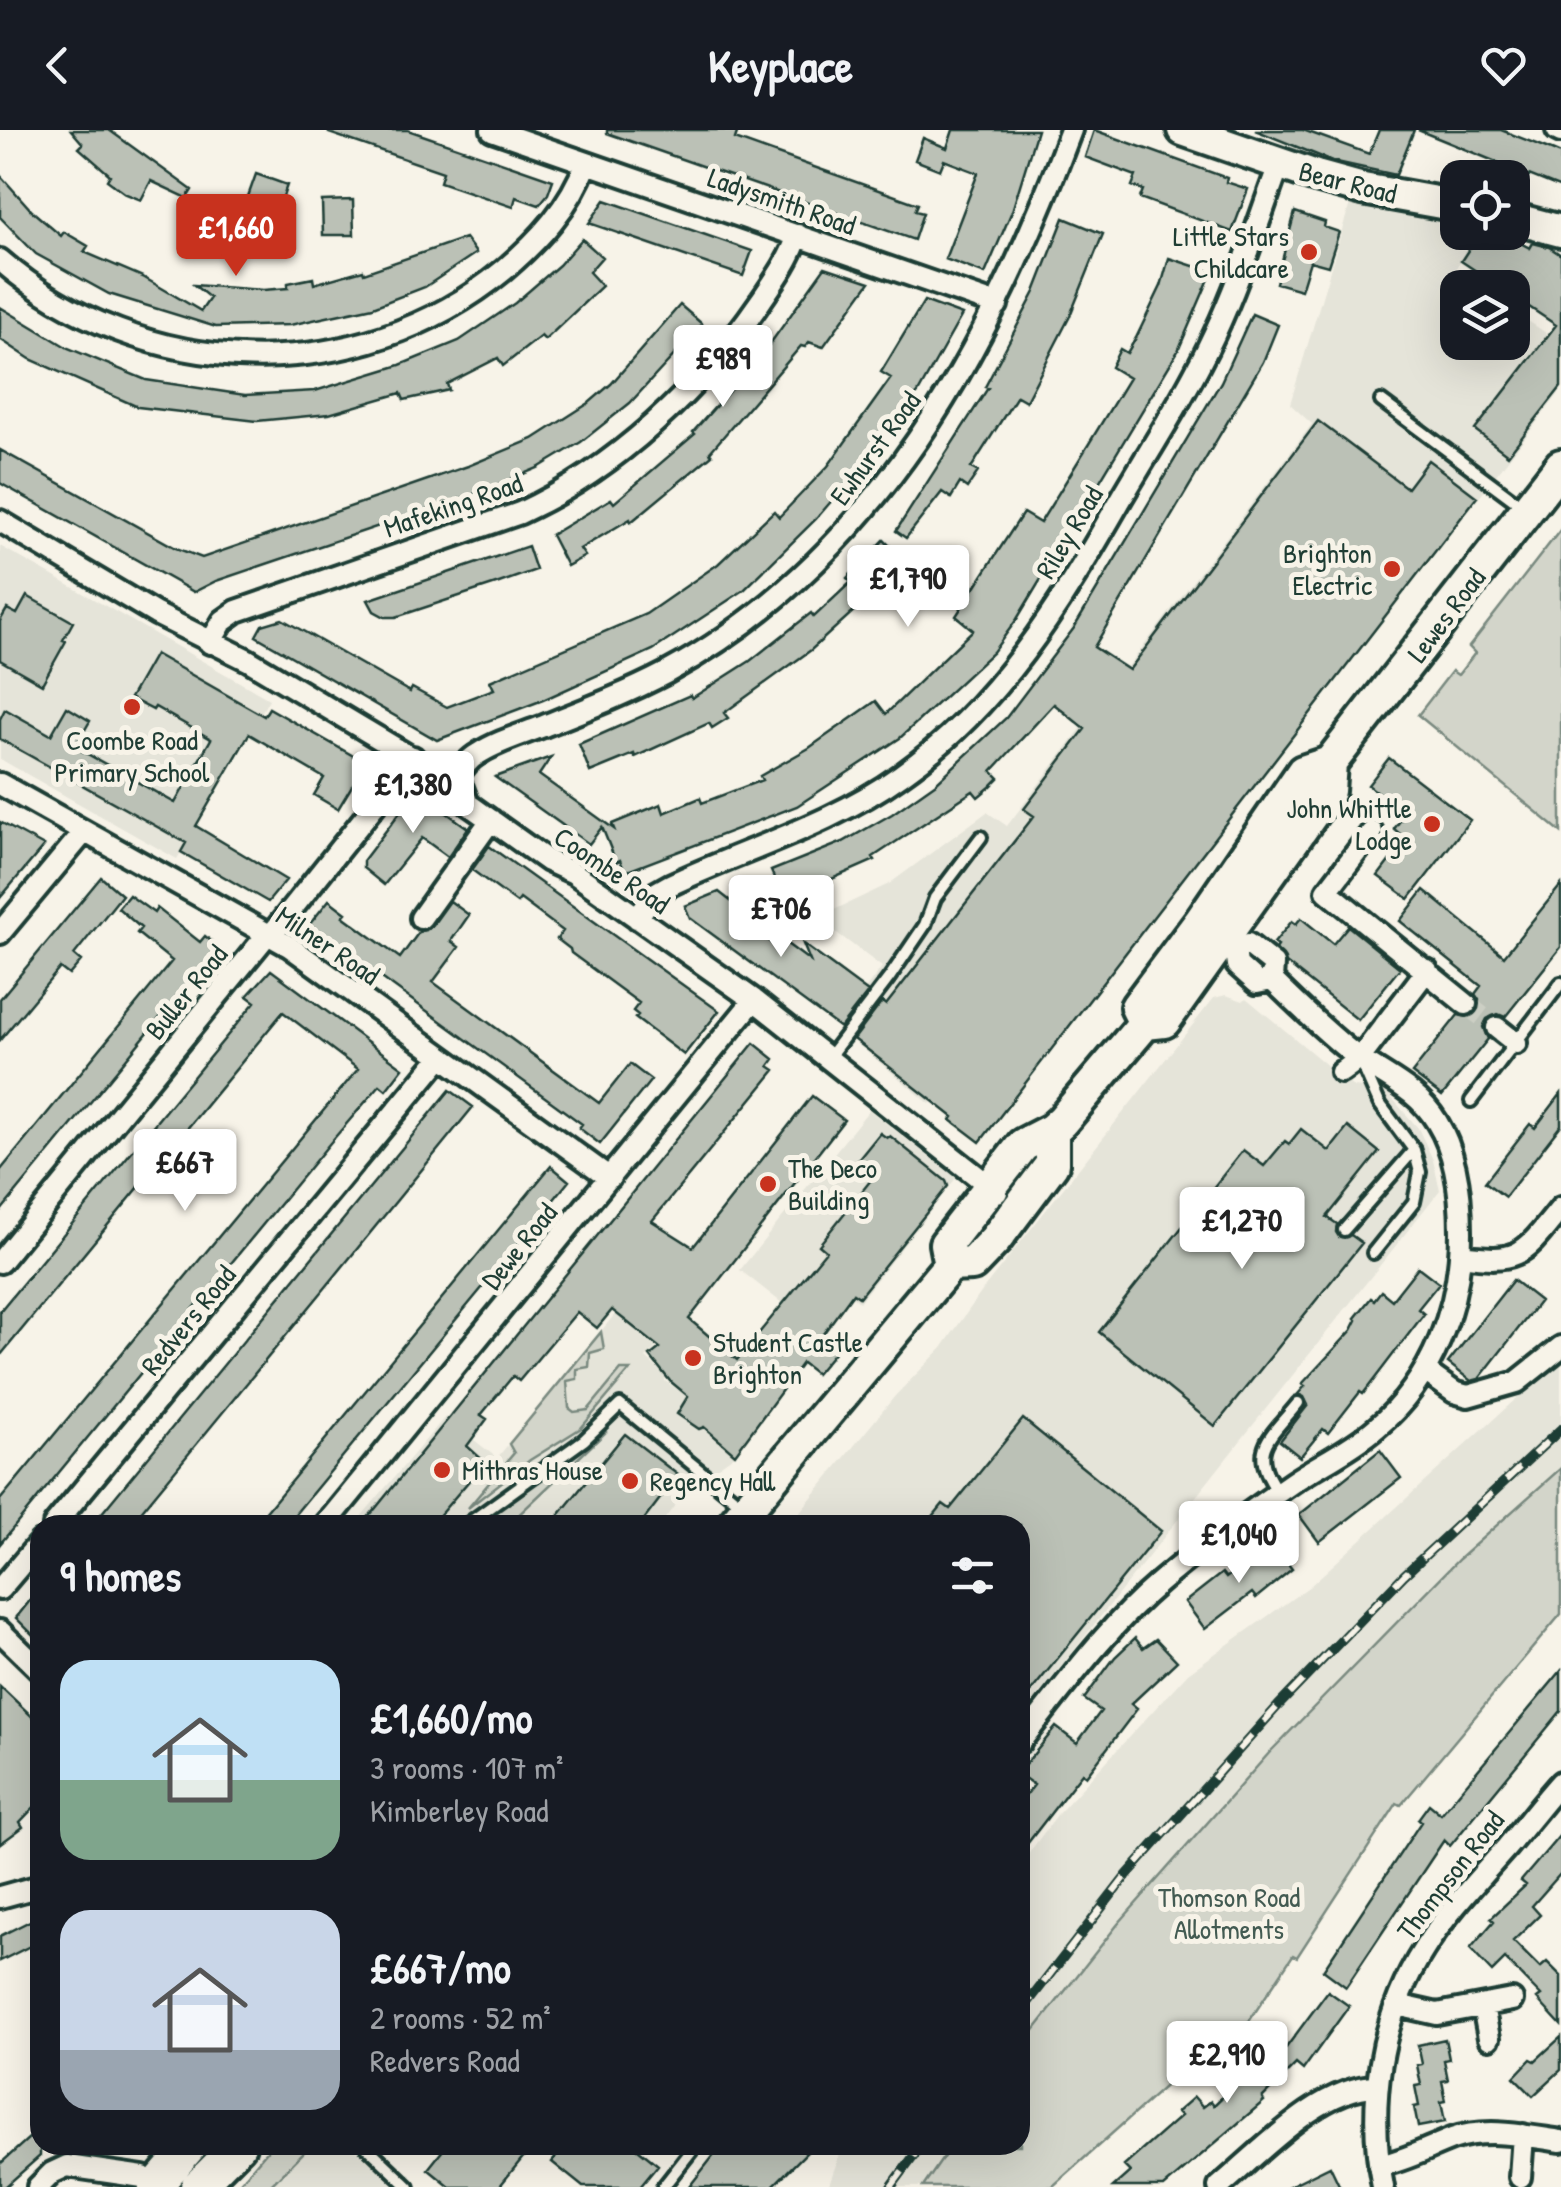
<!DOCTYPE html>
<html lang="en">
<head>
<meta charset="utf-8">
<style>
	body { margin:0; font-family:"Patrick Hand",sans-serif; background:#242831; color:#f1f3f6; height:100vh; display:flex; flex-direction:column; font-size:38px; white-space:nowrap }
	* { box-sizing:border-box; margin:0 }
	p { font-size:32px; color:#9ea1a6 }
	.icon { flex:none; width:55px; height:55px; fill:none; stroke:currentColor; stroke-width:2; stroke-linecap:round; stroke-linejoin:round }
	.map { position:relative; flex:1; overflow:hidden }
	.drawer { position:absolute; left:30px; top:1385px; width:1000px; height:640px; display:flex; flex-direction:column; background:#171b24; border-radius:30px; box-shadow:0 10px 40px #0002 }
	.drawer>* { flex:none }
	.tools { position:absolute; left:1440px; top:30px; display:grid; gap:20px }
	.tools a { display:grid; place-items:center; width:90px; height:90px; border-radius:20px; background:#171b24; box-shadow:0 10px 40px #0002; font-size:50px }
	.price { position:absolute; translate:-50% -85px; padding:0 22px; border-radius:10px; background:#fff; color:#222; font-size:32px; line-height:65px; filter:drop-shadow(0 2px 5px #0008) }
	.price::after { content:''; position:absolute; left:50%; top:60px; width:30px; height:22px; margin-left:-15px; background:inherit; clip-path:polygon(0 0,100% 0,50% 100%) }
	.price.on { background:#c8321e; color:#fff }
	ul { padding:0; list-style:none }
	li { display:flex; align-items:center; gap:30px; height:250px; padding:0 30px }
	li span { display:grid; place-items:center; flex:none; width:280px; height:200px; border-radius:30px; color:#555 }
	li>.icon { margin-inline-start:auto }
	span .icon { width:120px; height:120px; fill:#fffc; stroke-width:1 }
	li b { font-size:42px }
	h2 { display:flex; justify-content:space-between; align-items:center; height:120px; padding:0 30px; font-size:42px }
	header { display:flex; justify-content:space-between; align-items:center; height:130px; padding:0 30px; background:#171b24; font-size:45px; font-weight:700 }
	.map>svg:first-child { display:block }
	.built { fill:#e5e4d9 }
	.green { fill:#d3d5ca; stroke:#79897f; stroke-width:2.5 }
	.building { fill:#bbc1b6; stroke:#1f3d34; stroke-width:2.5 }
	.lines { fill:none; stroke-linecap:round; stroke-linejoin:round }
	.street-tunnel { stroke:#cccfc4; stroke-width:20; stroke-dasharray:20 10; stroke-linecap:butt }
	.lane-casing { stroke:#1f3d34; stroke-width:18 }
	.street-casing { stroke:#1f3d34; stroke-width:28 }
	.secondary-casing { stroke:#1f3d34; stroke-width:38 }
	.primary-casing { stroke:#1f3d34; stroke-width:40 }
	.lane { stroke:#f7f3e8; stroke-width:10 }
	.street { stroke:#f7f3e8; stroke-width:20 }
	.secondary { stroke:#f7f3e8; stroke-width:30 }
	.primary { stroke:#f7f3e8; stroke-width:32 }
	.rail-casing { stroke:#1f3d34; stroke-width:10 }
	.rail { stroke:#f7f3e8; stroke-width:6; stroke-dasharray:19; stroke-linecap:butt }
	.poi-dot { fill:#c8321e; stroke:#f7f3e8; stroke-width:4 }
	.labels { text-anchor:middle; dominant-baseline:central; stroke-width:10; stroke-linejoin:round; paint-order:stroke }
	.street-label { font-size:28px; fill:#1f3d34; stroke:#f7f3e8 }
	.poi-label { font-size:28px; fill:#1f3d34; stroke:#f7f3e8; text-anchor:start }
	.park-label { font-size:28px; fill:#435b52; stroke:#f7f3e8 }
</style>
</head>
<body>
<header><svg class="icon" aria-label="back" viewBox="0 0 24 24"><path d="M15 5l-7 7 7 7"/></svg>Keyplace<svg class="icon" aria-label="heart" viewBox="0 0 24 24"><path d="M12 20l-8-8c-3-5 5-10 8-4 3-6 11-1 8 4z"/></svg></header>
<div class="map">
<svg width="1561" height="2057" viewBox="0 0 1561 2057">
	<rect width="100%" height="100%" fill="#f7f3e8"/>
	<filter id="ink" filterUnits="userSpaceOnUse"><feTurbulence type="fractalNoise" baseFrequency=".01" numOctaves="2"/><feDisplacementMap in="SourceGraphic" scale="20" xChannelSelector="R" yChannelSelector="G"/><feConvolveMatrix kernelMatrix="1 2 1 2 8 2 1 2 1" color-interpolation-filters="sRGB"/></filter>
	<g filter="url(#ink)">
		<path class="built" d="M1351 70 1457 91 1458 102 1478 103 1454 142 1477 157 1458 158V212H1512L1513 181 1561 213V261L1448 407 1408 378 930 974 837 897 882 837 817 788 889 754 987 682 1007 696 1312 294 1290 274Z
			M0 416 269 569 177 729 0 629Z
			M1226 865 1243 871 1246 868 1353 957 1385 960 1418 998 1433 1030 1440 1060 1020 1588V1395H789L895 1266 942 1218 985 1157 1214 868Z
			M869 980 956 1048 859 1172 814 1135 782 1173 740 1140Z
			M652 1139 658 1215 646 1228 665 1245V1251L687 1266 675 1284 699 1301 703 1298 735 1325 688 1358 660 1395H354L445 1287 497 1328Z
			M1561 1228V1338L1459 1429 1270 1622 1118 1794 1020 1918V1735L1057 1685 1188 1543 1310 1456Z
			M275 2015H350L398 2057H239Z
			M843 2015H952L923 2057H828Z"/>
		<path class="green" d="M1561 399V702L1418 585 1452 541 1458 545 1475 523 1469 517Z
			M601 1202 604 1219 590 1223 589 1237 577 1239V1249L567 1251 569 1278 574 1282 588 1280 621 1240H630L581 1298 530 1330 468 1378 514 1323 509 1314Z
			M599 1295 606 1302 508 1395H466Z
			M1561 1338V1484L1401 1675 1397 1673 1297 1827 1293 1825 1242 1902 1181 1942 1052 2057H923L952 2015H1020V1918L1118 1794 1270 1622 1459 1429Z
			M272 2015H311L269 2057H236Z"/>
		<path class="building" d="M71 0H109L192 60 187 68 151 51 141 70 126 64 107 50 110 45 79 18 83 14Z
			M330 0H408L553 50 548 64 539 75 516 67 513 77 440 52 443 42 329 3Z
			M607 0H738L735 9 918 74 915 81 923 83 914 110 607 3Z
			M953 0H1037L1012 81 985 144 945 129 978 43 944 30 940 40 915 30 923 8 947 18Z
			M1094 0 1227 48 1226 52 1248 59 1232 102 1140 68 1143 60 1132 56 1136 46 1085 27Z
			M1255 0H1303L1369 24 1379 0H1414L1396 45 1332 31Z
			M1418 0H1501L1554 21 1561 24V58L1529 45 1524 56 1507 48 1511 38Z
			M256 44 287 55 277 84H284L283 107 251 105V95L217 90 220 70 245 75Z
			M0 45 32 81 61 106 64 102 88 116 84 122 143 147 201 181 210 168 194 155 263 160 288 158V153L313 148 314 154 363 140 364 143 465 108 476 123 425 157 373 177 290 195 216 197 109 164 36 124 0 87Z
			M353 70 354 105H323L322 71Z
			M605 70 752 121 743 146 589 93Z
			M1295 82 1325 92 1324 97 1339 102 1328 136 1310 131 1301 160 1276 153Z
			M1064 88 1103 104 1069 188 1026 271 1017 266 971 338 978 342 967 358 960 353 951 368 942 362 906 408 896 401 988 258 985 257 1035 162Z
			M1480 102H1489L1503 112 1507 106 1530 118 1533 113 1549 117 1561 125V257L1508 325 1475 300 1556 195 1526 175 1512 196V158H1487L1491 151 1461 131Z
			M582 109 602 127 589 142 602 156 545 210 541 206 503 236 498 228 447 254 449 260 404 270 401 263 329 284 257 291 138 277 30 229 0 209V177L68 218 146 250 245 265 315 261 400 235 459 211 515 173 559 135Z
			M1169 128 1212 142 1178 221 1017 489 993 522 900 608 797 676 625 742 620 730 616 732 602 697 589 714 495 647 551 627 539 645 614 699 612 694 661 674 664 683 700 668 702 673 762 650 760 646 809 618 876 571 886 584 973 500 956 486 1023 383 1040 393 1079 330 1129 248 1111 237 1120 219 1127 223 1136 208 1161 156Z
			M825 137 870 152 823 217 809 212 805 217 801 216 710 322 712 325 631 392 630 389 580 419 585 426 567 436 551 405 611 369 614 373 695 304 693 302 767 218Z
			M924 171 962 185 918 263 902 280 865 332 816 389 744 460 653 520 543 570 437 610 256 506 262 495 282 489 410 562 412 558 447 577 494 559 490 551 646 484 718 434 774 381 779 387 828 336 891 248 881 242Z
			M680 175 702 194 690 208 630 273 581 312 538 338 477 363 216 451 194 462 0 353V320L176 418 202 428 468 336 533 309 589 273 611 254Z
			M1252 184 1278 195 1263 232 1094 517 1129 540 1318 291 1407 358 1428 330 1477 367 980 1012 951 990 953 987 854 909 882 872 886 875 1034 686 1024 679 1085 599 1054 574 992 641 999 648 990 657 978 667 973 661 873 727 875 730 784 770 771 741 843 712 892 684 936 653 1006 588 1074 498 1221 252Z
			M884 410 895 421 859 461 847 448Z
			M528 416 536 440 499 453 396 487H385L374 481 368 470Z
			M851 452 867 469 811 520 724 583 728 588 712 598 709 593 635 627 634 624 590 642 579 614 690 565 692 568 750 531 811 483 814 487Z
			M27 466 73 492 63 510 66 511 42 554 0 530V491L7 479 17 484Z
			M155 524 264 586 269 578 371 636 359 658 353 654 338 679 314 665 324 648 249 604 196 696 286 750 268 772 181 722 186 713 0 609V589L5 579 51 605 67 577 90 591 75 617 175 673 211 609 155 577 153 580 130 568Z
			M1389 628 1470 690 1409 769 1378 746 1406 709 1394 699 1405 684 1368 655Z
			M416 661 468 698 448 727 422 708 384 755 363 738V731Z
			M0 692 44 716 0 768Z
			M489 716 719 881 684 925 635 888 638 885 633 881 639 873 571 823 570 819 557 809 563 801 520 769 517 773 472 740Z
			M101 747 122 765 74 825 81 831 69 845 60 838 0 910V869Z
			M1561 755V817L1505 887 1498 884 1487 889 1483 897 1488 909 1442 966 1412 943 1458 885 1470 887 1477 882 1479 870 1475 864 1481 856 1400 791 1424 760 1504 826Z
			M719 762 746 783 741 790 778 818 783 811 810 831 803 814 868 862 840 898 690 788 685 776Z
			M129 765 154 783 157 778 200 812 205 806 226 823 207 846 200 839 0 1082V1041L172 831 137 803 141 798 118 778Z
			M329 770 346 783 343 786 400 828 419 802 432 796 450 771 469 785 451 811 459 817 433 852 599 973 630 934 651 950 600 1014 579 998 582 994 309 795Z
			M1301 788 1333 814 1348 796 1400 838 1358 890 1286 833 1276 819 1278 816 1274 813 1292 791 1296 794Z
			M271 840 403 938 386 960 380 955 330 1013 0 1414V1370L358 939 283 882 0 1226V1181L255 872 247 866Z
			M754 913 774 929 769 936 775 940 652 1091 693 1117 812 966 844 990 689 1189 737 1230 826 1121 819 1115 875 1045 858 1030 880 1003 887 1008 890 1006 946 1051 948 1056 859 1167 853 1163 820 1208 836 1220 816 1244 802 1233 735 1324 704 1297 699 1299 677 1284 688 1266 670 1251 650 1226 660 1218 612 1180 597 1198 577 1182 519 1251 513 1246 481 1285 487 1289 467 1316 485 1332 431 1395H362Z
			M450 960 473 977 326 1157 130 1395H92Z
			M1561 964V995L1505 1067 1485 1052 1530 994 1535 998Z
			M1348 997 1379 1022 1327 1087 1337 1094 1336 1102 1339 1107 1351 1105 1362 1113 1215 1296 1099 1202 1243 1020 1264 1036 1285 1011 1289 1014 1301 999 1329 1021Z
			M551 1036 569 1051 482 1158 286 1395H255Z
			M1418 1137 1439 1153 1418 1179 1424 1184 1363 1264 1360 1262 1328 1303 1323 1299 1300 1327 1280 1311 1308 1275 1304 1267 1298 1264 1305 1256 1302 1254 1352 1200 1357 1190 1355 1188 1371 1168 1374 1170 1381 1161 1392 1170Z
			M1513 1150 1540 1171 1479 1249 1471 1251 1448 1233Z
			M1023 1289 1161 1401 1020 1575V1395H926L943 1374 950 1379Z
			M625 1304 678 1345 640 1395H551Z
			M1380 1320 1401 1348 1319 1412 1299 1385Z
			M1271 1412 1292 1439 1256 1468 1252 1463 1205 1499 1185 1472 1222 1443 1226 1448Z
			M40 1458V1512L16 1488Z
			M1135 1508 1143 1518 1156 1509 1177 1531 1131 1574 1137 1579 1086 1646 1082 1643 1020 1723V1673L1034 1655 1020 1645V1641L1056 1597 1077 1613 1101 1581 1084 1569 1115 1527Z
			M1561 1541V1581L1450 1716 1444 1710 1346 1857 1323 1840 1421 1692 1418 1689 1429 1674 1441 1684Z
			M0 1556 40 1594V1671L20 1692 23 1697 0 1714Z
			M1561 1704V1743L1532 1776 1540 1785 1513 1811 1540 1838 1547 1832 1561 1846V1895L1537 1869 1541 1866 1505 1829 1492 1842 1470 1819 1494 1791 1491 1788 1526 1755 1521 1751Z
			M40 1786V1811L0 1831V1806Z
			M1328 1861 1349 1876 1303 1940 1296 1934 1262 1968 1264 1971 1164 2057H1113L1130 2042 1124 2036 1181 1986 1177 1982 1194 1967 1203 1977 1211 1971 1214 1975 1258 1932 1268 1942Z
			M1561 1907V1940L1533 1966 1514 1947 1531 1929 1535 1931Z
			M1445 1909 1449 1929 1444 1930 1448 1950 1442 1951 1446 1971 1441 1972 1445 1992 1418 1997 1414 1977 1419 1976 1415 1956 1421 1955 1417 1935 1422 1934 1418 1915Z
			M40 1998V2026L5 2057H0V2034Z
			M447 2015H533L499 2057H450L428 2039Z
			M566 2015H633L658 2035 640 2057H583L552 2032Z
			M722 2015H814L772 2057H689Z
			M1330 2036 1340 2057H1287Z"/>
		<g class="lines">
			<path class="street-tunnel" d="M1466 874 1497 898"/>
			<g class="lane-casing">
				<path id="lane" d="M1381 271 1522 376
					M828 928 889 848 925 795 935 768 981 707
					M1362 934 1379 973 1414 1020 1420 1042 1414 1072 1373 1123
					M1471 971 1561 853
					M1344 1100 1414 1020
					M1278 1362C1247 1319 1270 1308 1298 1273
					M466 1395 584 1310 620 1275 742 1375
					M365 2015 409 2057
					M663 2057 696 2015"/>
			</g>
			<g class="street-casing">
				<path id="street" d="M492 0 997 175
					M1557 0 1561 2
					M0 130C142 253 358 261 504 140 539 110 570 77 586 33
					M0 391 156 484 248 530 462 658 468 674 548 731 574 743 754 870 997 1062
					M210 513 223 491 237 481 520 383C616 339 701 258 760 172 775 150 790 130 798 105
					M453 652C460 642 467 630 478 624 496 612 520 605 541 597 584 580 626 564 666 543 878 428 990 217 1071 0
					M0 654 289 816 610 1048
					M1372 702 1327 761 1466 874
					M421 788 491 690
					M637 788 654 764 670 755C748 718 830 696 901 645 999 576 1059 477 1117 376 1150 319 1187 263 1214 205 1240 150 1258 92 1279 35
					M0 803 84 702
					M1216 803 1235 819 1237 835 1257 853 1272 850
					M1235 819 1248 814 1273 834 1272 850
					M1497 898 1516 913
					M1341 942 1360 928 1427 840
					M1461 1125C1522 1134 1524 1123 1561 1078
					M0 1132 266 806 275 800 413 627
					M1425 1241 1454 1262 1468 1266 1517 1252 1561 1217
					M54 1395 441 927
					M325 1395 754 870
					M0 1459 40 1412
					M0 1501 40 1540
					M1020 1612C1064 1557 1106 1498 1160 1452 1202 1416 1248 1383 1293 1352 1320 1334 1352 1319 1376 1298 1433 1251 1461 1175 1461 1102 1461 1066 1457 1024 1437 992 1417 959 1386 948 1356 926 1326 903 1299 876 1272 850
					M0 1767 40 1756
					M1397 1875 1437 1884 1512 1870
					M1483 1876 1489 1908
					M1379 2036C1407 2030 1426 2019 1452 2009 1487 1997 1526 2006 1561 2011
					M1520 2047 1523 2005
					M38 2057 52 2043 67 2036 143 2047 152 2057
					M1219 2057C1261 2022 1320 1957 1376 1956
					M1383 2057C1367 1977 1379 1889 1424 1819 1447 1782 1478 1750 1507 1717 1525 1696 1542 1673 1561 1652"/>
			</g>
			<g class="secondary-casing">
				<path id="secondary" d="M1183 0 1316 46 1363 59 1458 76
					M1512 88 1561 101"/>
			</g>
			<g class="primary-casing">
				<path id="primary" d="M1145 893 1137 877 1201 791 1303 642 1330 633 1561 336
					M950 1135 946 1114 1023 1015 1052 1000 1062 991 1145 893 1164 891 1328 661 1330 633
					M733 1395 950 1135 972 1134 995 1110 1052 1034V1000
					M155 2057 191 2015
					M197 2057 239 2015"/>
			</g>
			<use href="#lane" class="lane"/>
			<use href="#street" class="street"/>
			<use href="#secondary" class="secondary"/>
			<use href="#primary" class="primary"/>
			<g class="rail-casing">
				<path id="rail" d="M1020 1883 1127 1745 1278 1576 1404 1445 1561 1299
					M891 2057 922 2015"/>
			</g>
			<use href="#rail" class="rail"/>
		</g>
	</g>
	<g class="poi-dot">
		<circle cx="1309" cy="122" r="10"/>
		<circle cx="1392" cy="439" r="10"/>
		<circle cx="132" cy="577" r="10"/>
		<circle cx="1432" cy="694" r="10"/>
		<circle cx="768" cy="1054" r="10"/>
		<circle cx="693" cy="1228" r="10"/>
		<circle cx="442" cy="1340" r="10"/>
		<circle cx="630" cy="1351" r="10"/>
	</g>
	<g class="labels">
		<g class="street-label">
			<text transform="translate(1348 52) rotate(14)">Bear Road</text>
			<text transform="translate(782 71) rotate(19)">Ladysmith Road</text>
			<text transform="translate(875 318) rotate(-54)">Ewhurst Road</text>
			<text transform="translate(453 375) rotate(-19)">Mafeking Road</text>
			<text transform="translate(1069 402) rotate(-59)">Riley Road</text>
			<text transform="translate(1446 485) rotate(-53)">Lewes Road</text>
			<text transform="translate(612 740) rotate(34)">Coombe Road</text>
			<text transform="translate(328 815) rotate(34)">Milner Road</text>
			<text transform="translate(186 862) rotate(-51)">Buller Road</text>
			<text transform="translate(519 1116) rotate(-51)">Dewe Road</text>
			<text transform="translate(188 1190) rotate(-51)">Redvers Road</text>
			<text transform="translate(1450 1745) rotate(-52)">Thompson Road</text>
		</g>
		<g class="poi-label">
			<text x="1289" y="106" text-anchor="end">Little Stars<tspan x="1289" dy="32">Childcare</tspan></text>
			<text x="1372" y="423" text-anchor="end">Brighton<tspan x="1372" dy="32">Electric</tspan></text>
			<text x="132" y="610" text-anchor="middle">Coombe Road<tspan x="132" dy="32">Primary School</tspan></text>
			<text x="1412" y="678" text-anchor="end">John Whittle<tspan x="1412" dy="32">Lodge</tspan></text>
			<text x="788" y="1038">The Deco<tspan x="788" dy="32">Building</tspan></text>
			<text x="713" y="1212">Student Castle<tspan x="713" dy="32">Brighton</tspan></text>
			<text x="462" y="1340">Mithras House</text>
			<text x="650" y="1351">Regency Hall</text>
		</g>
		<g class="park-label">
			<text x="1229" y="1767">Thomson Road<tspan x="1229" dy="32">Allotments</tspan></text>
		</g>
	</g>
</svg>
<div class="tools">
<a><svg class="icon" aria-label="locate" viewBox="0 0 24 24"><circle cx="12" cy="12" r="6"/><path d="M12 2v4M12 18v4M2 12h4M18 12h4"/></svg></a>
<a><svg class="icon" aria-label="layers" viewBox="0 0 24 24"><path d="M12 4l9 5-9 5-9-5zM3 14l9 5 9-5"/></svg></a>
</div>
<b class="price on" style="left:236px;top:149px">£1,660</b>
<b class="price" style="left:723px;top:280px">£989</b>
<b class="price" style="left:908px;top:500px">£1,790</b>
<b class="price" style="left:413px;top:706px">£1,380</b>
<b class="price" style="left:781px;top:830px">£706</b>
<b class="price" style="left:185px;top:1084px">£667</b>
<b class="price" style="left:1242px;top:1142px">£1,270</b>
<b class="price" style="left:1239px;top:1456px">£1,040</b>
<b class="price" style="left:1227px;top:1976px">£2,910</b>
<section class="drawer">
<h2>9 homes<svg class="icon" aria-label="filters" viewBox="0 0 24 24"><path d="M4 7h16M4 17h16"/><circle cx="9" cy="7" r="2"/><circle cx="15" cy="17" r="2"/></svg></h2>
<ul>
<li><span style="background:linear-gradient(#bfe0f5 60%,#7fa58c 0)"><svg class="icon" aria-label="home" viewBox="0 0 24 24"><path d="M3 11l9-7 9 7M6 9v11h12V9"/></svg></span><div><b>£1,660/mo</b><p>3 rooms · 107 m²</p><p>Kimberley Road</p></div></li>
<li><span style="background:linear-gradient(#c9d6e8 70%,#9aa5b1 0)"><svg class="icon" aria-label="home" viewBox="0 0 24 24"><path d="M3 11l9-7 9 7M6 9v11h12V9"/></svg></span><div><b>£667/mo</b><p>2 rooms · 52 m²</p><p>Redvers Road</p></div></li>
</ul>
</section>
</div>
</body>
</html>
